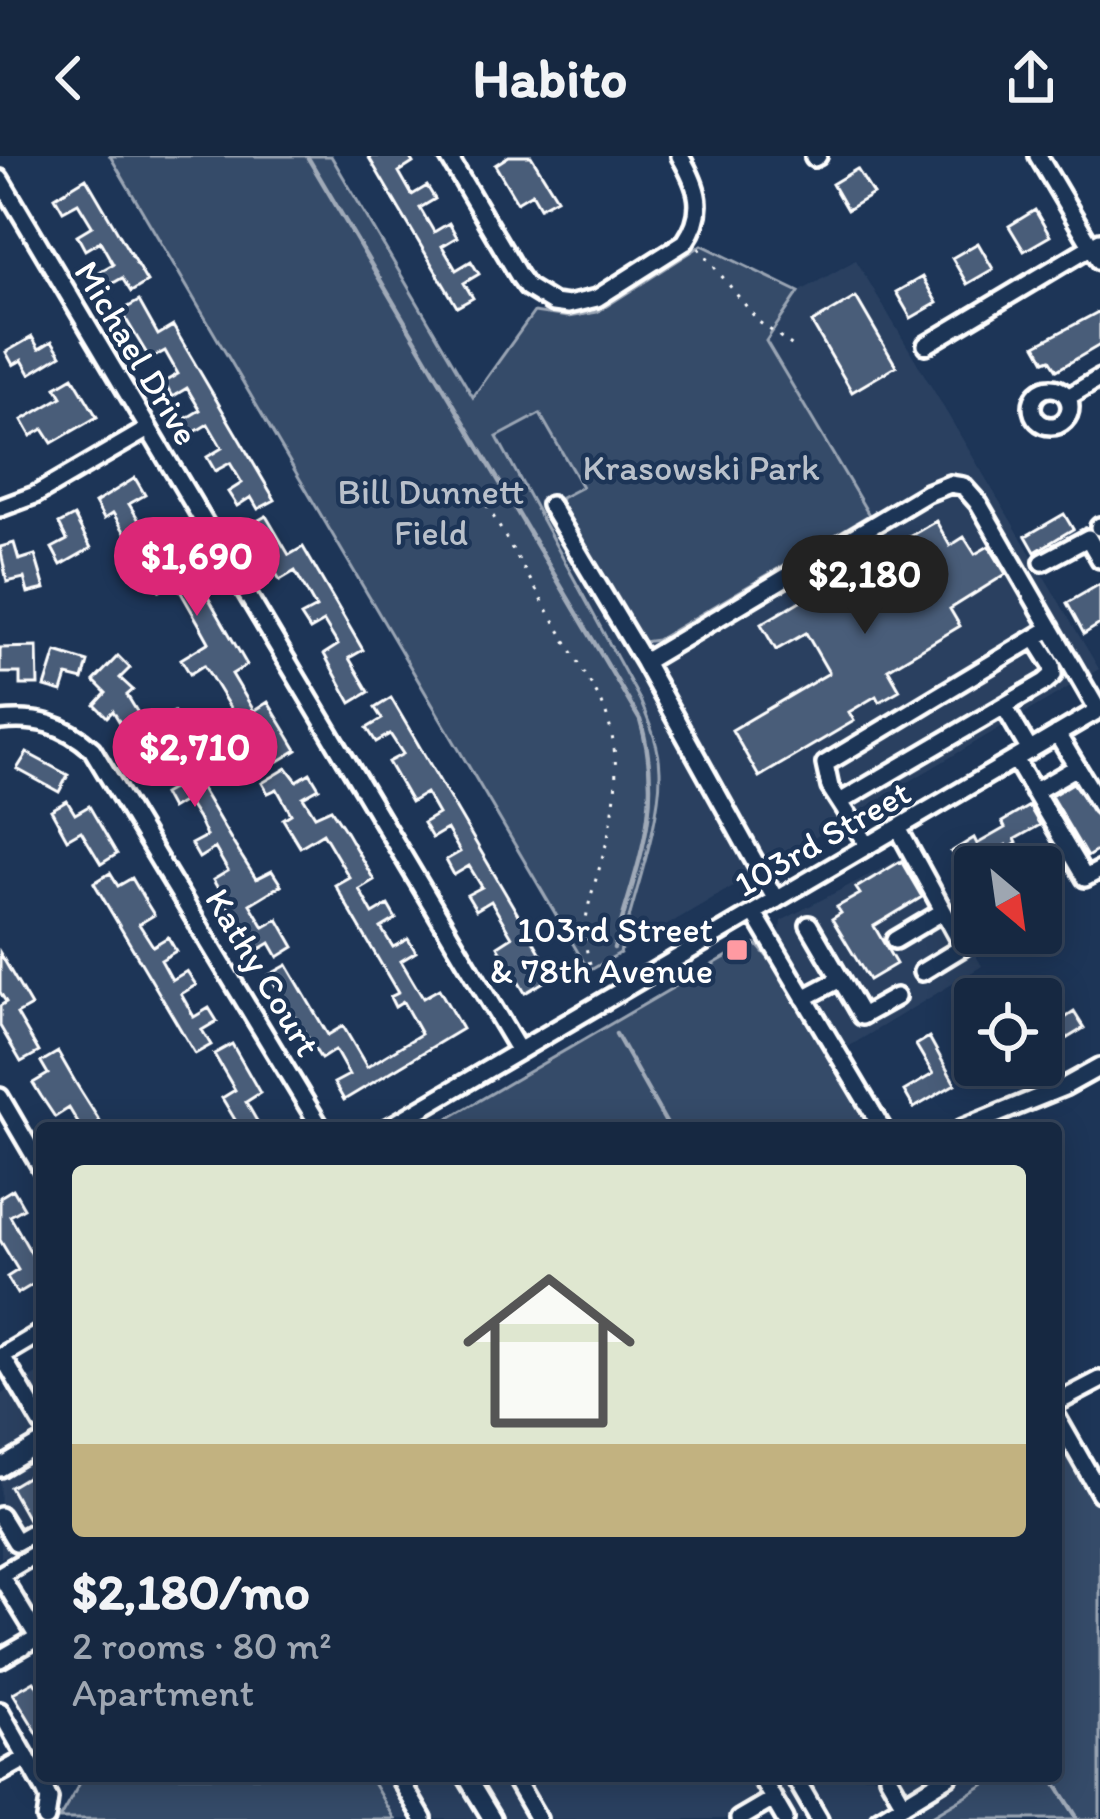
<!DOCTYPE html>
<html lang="en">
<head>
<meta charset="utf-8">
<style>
	body { margin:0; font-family:Itim,sans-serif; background:#1f3048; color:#f1f3f6; height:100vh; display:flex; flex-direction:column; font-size:45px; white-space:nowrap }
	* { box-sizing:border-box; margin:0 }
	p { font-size:39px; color:#9ea6b1 }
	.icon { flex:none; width:66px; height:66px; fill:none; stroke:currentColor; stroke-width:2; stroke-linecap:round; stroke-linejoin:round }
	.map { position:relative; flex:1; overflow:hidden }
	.sheet { position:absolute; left:36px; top:966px; width:1026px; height:660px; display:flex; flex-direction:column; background:#162841; border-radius:12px; box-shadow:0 6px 30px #0003,0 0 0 3px #35445a }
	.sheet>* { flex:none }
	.needle { width:78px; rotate:151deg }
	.controls { position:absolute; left:954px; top:690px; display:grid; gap:24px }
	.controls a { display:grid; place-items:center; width:108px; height:108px; border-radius:12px; background:#162841; box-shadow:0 6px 30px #0003,0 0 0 3px #35445a; font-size:60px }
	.price { position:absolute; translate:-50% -102px; padding:0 27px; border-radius:42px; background:#db2777; color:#fff; font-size:39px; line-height:78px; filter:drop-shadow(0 3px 6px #0008) }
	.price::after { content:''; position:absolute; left:50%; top:72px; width:36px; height:27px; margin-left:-18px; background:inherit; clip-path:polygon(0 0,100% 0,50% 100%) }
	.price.on { background:#222; color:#fff }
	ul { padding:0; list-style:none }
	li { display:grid; align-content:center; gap:24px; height:636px; padding:0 36px }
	li span { display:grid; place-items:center; height:372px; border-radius:12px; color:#555 }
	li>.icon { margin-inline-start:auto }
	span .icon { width:216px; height:216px; fill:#fffc; stroke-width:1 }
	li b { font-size:51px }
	header { display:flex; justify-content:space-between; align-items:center; height:156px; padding:0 36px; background:#162841; font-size:54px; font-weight:700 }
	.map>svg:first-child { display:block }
	.built { fill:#2a4161 }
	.green { fill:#364b69; stroke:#9aa5b4; stroke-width:3 }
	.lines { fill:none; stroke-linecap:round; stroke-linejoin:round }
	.stream { stroke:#a0aab8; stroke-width:4.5 }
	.building { fill:#4a5d79; stroke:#fff; stroke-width:3 }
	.minor-casing { stroke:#fff; stroke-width:24 }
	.path { stroke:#fff; stroke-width:3; stroke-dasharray:3 9; stroke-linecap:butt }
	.minor { stroke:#1d3557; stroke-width:15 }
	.poi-dot { fill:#ff9aa2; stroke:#1d3557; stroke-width:4.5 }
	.labels { text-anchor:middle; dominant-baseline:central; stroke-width:9; stroke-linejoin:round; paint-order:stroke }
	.street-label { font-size:36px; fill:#fff; stroke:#1d3557 }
	.park-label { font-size:36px; fill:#b9c0ca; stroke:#1d3557 }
	.poi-label { font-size:36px; fill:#fff; stroke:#1d3557; text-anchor:end }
</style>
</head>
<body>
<header><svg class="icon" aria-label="back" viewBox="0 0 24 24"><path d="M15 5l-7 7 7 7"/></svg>Habito<svg class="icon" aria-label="share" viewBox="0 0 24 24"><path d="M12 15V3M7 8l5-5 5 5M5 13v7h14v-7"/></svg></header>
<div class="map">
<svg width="1100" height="1663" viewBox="0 0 1100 1663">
	<rect width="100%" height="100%" fill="#1d3557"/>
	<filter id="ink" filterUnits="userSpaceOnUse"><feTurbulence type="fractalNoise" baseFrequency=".00833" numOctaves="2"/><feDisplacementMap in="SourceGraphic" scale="24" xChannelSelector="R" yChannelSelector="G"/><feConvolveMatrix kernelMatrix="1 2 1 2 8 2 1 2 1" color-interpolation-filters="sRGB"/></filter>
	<g filter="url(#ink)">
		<path class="built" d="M856 104 1099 513 620 797 658 642 653 575 640 544 497 281 539 258 582 332 560 356 766 184 799 136Z
			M915 695 982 810 843 894 779 787 781 765Z
			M42 1215V1378L1 1402 0 1239Z
			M369 1620H999L927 1663H394Z"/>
		<path class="green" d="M110 0H331L473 241 534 156 568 161 597 156 702 89 799 136 766 185 869 359 657 484 643 486 559 356 561 342 582 331 540 258 497 281 640 544C649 566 660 591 660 615 661 668 632 743 620 797L589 815Z
			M748 788 757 789 776 811 874 972H432Z
			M1056 1274 1100 1349V1663H927L999 1620H1056Z
			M84 1620H369L394 1663H59Z"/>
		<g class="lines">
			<path class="stream" d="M307 0 640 564C666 650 636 710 614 792
				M616 878 669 972
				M1051 1620 1078 1663"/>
		</g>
		<path class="building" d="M368 0H409L413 7 399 16 412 39 427 30 435 43 420 52 434 76 449 67 457 81 442 90 456 114 471 105 479 118 464 127 473 142 457 151Z
			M509 0H531L557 42 540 51 532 37 517 46 495 9Z
			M857 13 873 38 847 54 832 28Z
			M86 22 147 126 131 136 122 122 108 130 99 116 113 108 100 85 85 94 77 79 92 70 78 47 63 55 55 41Z
			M1035 54 1050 80 1024 95 1009 70Z
			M978 87 993 113 967 128 952 102Z
			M922 121 937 147 911 162 896 136Z
			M856 141 896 210 852 236 812 167Z
			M139 145 158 179 173 170 275 344 258 353 251 341 237 350 228 336 242 327 230 307 215 315 207 301 222 292 208 268 193 277 185 263 200 254 187 232 172 241 164 226 178 218 165 195 150 203 121 155Z
			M1100 155V189L1057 214 1050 203 1045 205 1036 189Z
			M32 181 39 193 52 185 61 199 30 218 22 204 13 209 6 196Z
			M73 221 97 261 52 287 43 273 31 280 22 264 62 241 56 231Z
			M135 322 145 339 129 348 145 374 160 365 168 379 154 388 168 412 183 403 197 422 247 509 232 518 254 555 268 546 297 594 279 605 259 570 246 578 204 509 190 518 181 503 209 486 199 468 175 426 160 435 113 357 104 363 95 347Z
			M1064 358 1073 373 1035 396 1026 380Z
			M74 360 91 392 61 409 52 392 67 384 59 368Z
			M266 360 289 399 303 391 363 494 349 502 369 536 351 547 324 498 338 489 324 466 310 474 301 460 316 452 295 415 280 424 248 370Z
			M936 365 950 390 964 381 975 398 989 390 1006 418 950 453 960 470 888 513 900 534 879 546 876 540 849 556 854 565 759 621 732 574 829 517 806 477 776 494 761 468Z
			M14 387 19 404 35 399 45 433 28 437 24 422 7 426 0 391Z
			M1100 428V468L1084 478 1067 447Z
			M37 491 38 529H20V517H0V492Z
			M56 496 88 506 83 524 67 520 62 536 45 531Z
			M118 500 130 512 120 522 133 534 127 539 147 572 174 556 183 570 169 578 235 690 256 723 272 715 281 729 250 748 264 771 278 763 294 791 278 801 270 787 255 796 243 775 213 724 228 715 215 692 199 702 191 688 206 680 198 663 186 644 171 653 163 638 177 630 163 606 149 615 113 555 107 561 95 549 106 537 94 525Z
			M391 542 554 820 525 837 498 790 512 781 502 764 491 745 476 754 467 739 482 731 469 710 454 719 446 704 460 696 447 673 432 682 423 667 438 658 426 637 411 646 403 632 388 606 403 598 390 578 376 586 367 572 382 563 375 552Z
			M27 597 68 619 59 636 17 613Z
			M287 612 297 625 310 617 319 632 303 641 315 660 331 653 345 674 374 724 359 733 373 758 388 749 396 763 381 772 393 791 408 783 416 796 401 805 414 827 423 842 439 833 462 873 344 944 334 927 349 919 335 894 321 903 269 819 287 809 328 879 343 870 367 911 421 878 403 846 395 851 390 841 398 837 335 729 349 721 323 677 300 691 283 663 291 658 277 633 268 637 262 627Z
			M1073 627 1100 666V693L1087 701 1051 640Z
			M67 645 75 658 89 650 117 698 101 708 81 675 67 683 51 654Z
			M1029 650 1040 669 1015 683 1017 687 1008 693 1006 689 996 695 994 693 961 712 951 696 974 682 977 688 1005 672 1002 666Z
			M901 705 922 741 874 770 896 808 869 824 832 763 841 757 837 751 860 738 856 732Z
			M110 717 118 730 132 722 146 746 154 759 139 768 153 790 168 781 176 795 161 804 172 824 187 815 196 829 181 838 194 861 209 852 217 865 202 874 211 889 195 898 94 727Z
			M0 797 31 850 17 858 39 896 21 906 0 870V850L6 846 0 836Z
			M1074 856 1084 872 1041 898V878Z
			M929 881 955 928 914 952 904 935 933 918 916 889Z
			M232 888 260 937 246 946 261 972H240L222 942 235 934 214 898Z
			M58 896 77 929 104 972H81L69 952 55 961 41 940 33 927 48 918 41 906Z
			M13 1033 24 1052 10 1060 35 1104 42 1100V1123L17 1138 7 1121 18 1114 0 1084V1041Z
			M42 1312V1359L29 1365 10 1331Z
			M34 1525 42 1538V1585L13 1537Z"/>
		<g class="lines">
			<g class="minor-casing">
				<path id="minor" d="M448 0 519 120 527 131 553 147 568 149 597 142 685 86C707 54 698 31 680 0
					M1038 0 1100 105
					M814 2 818 0
					M0 23 519 895
					M926 189 1100 85
					M1032 251a19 19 0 1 1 38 0a19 19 0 1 1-38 0Z
					M1068 241 1100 222
					M550 349 644 506 776 744
					M0 352 35 339 148 273
					M1099 371 1100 370
					M1043 406 1088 382 1100 403
					M644 506 927 337 950 328 963 330 979 348 1098 554
					M1004 550 1030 595
					M0 565C37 561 64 568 92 593L321 972
					M1057 578 1100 649
					M1015 603 1085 722 1100 714
					M1034 636 1077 611
					M840 646 1045 526 1053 519 1052 509 1035 482
					M898 672 963 791 922 816
					M868 690 830 631 825 608 1051 472
					M754 757 882 972
					M809 769 862 860 896 841
					M895 784 942 756
					M804 842 840 823
					M0 941 42 1013
					M388 972 1100 553
					M963 972 1064 931 1100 911
					M2 1200 42 1268
					M0 1201 42 1176
					M1056 1247 1100 1224
					M1056 1260 1100 1337
					M0 1312 42 1287
					M0 1360 16 1386 42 1371
					M0 1419 38 1481
					M0 1419 42 1394
					M0 1503 42 1479
					M0 1555 45 1634 49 1643 46 1663
					M0 1617 27 1602
					M398 1620 423 1663
					M466 1620 492 1663
					M513 1620 538 1663
					M760 1620 785 1663
					M794 1620 819 1663
					M888 1620 904 1648
					M739 1663 773 1643
					M879 1663 949 1620"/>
			</g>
			<path class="path" d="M699 92 759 166 797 193
				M475 329 602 547C622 596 618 646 604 696 592 741 575 771 593 816"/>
			<use href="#minor" class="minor"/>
		</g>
	</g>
	<rect class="poi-dot" x="725" y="782" width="24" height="24" rx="6"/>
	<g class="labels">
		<g class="street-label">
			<text transform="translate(137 197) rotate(59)">Michael Drive</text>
			<text transform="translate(822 682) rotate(-30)">103rd Street</text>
			<text transform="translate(263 816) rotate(59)">Kathy Court</text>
		</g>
		<g class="park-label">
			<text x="701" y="311">Krasowski Park</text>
			<text x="431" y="335">Bill Dunnett<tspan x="431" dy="41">Field</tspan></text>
		</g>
		<g class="poi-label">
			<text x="713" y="773">103rd Street<tspan x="713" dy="41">&amp; 78th Avenue</tspan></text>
		</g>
	</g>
</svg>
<div class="controls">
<a><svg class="needle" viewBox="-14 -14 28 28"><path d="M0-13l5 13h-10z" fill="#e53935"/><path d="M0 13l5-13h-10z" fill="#9ea6b1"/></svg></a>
<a><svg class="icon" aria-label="locate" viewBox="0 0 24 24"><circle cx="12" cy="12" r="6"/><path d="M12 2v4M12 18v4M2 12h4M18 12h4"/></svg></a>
</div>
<b class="price" style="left:197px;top:463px">$1,690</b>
<b class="price on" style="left:865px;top:481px">$2,180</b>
<b class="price" style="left:195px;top:654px">$2,710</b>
<section class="sheet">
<ul>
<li><span style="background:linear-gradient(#dfe7d0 75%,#c2b280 0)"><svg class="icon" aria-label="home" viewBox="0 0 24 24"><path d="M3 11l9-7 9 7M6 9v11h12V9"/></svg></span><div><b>$2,180/mo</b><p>2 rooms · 80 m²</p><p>Apartment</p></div></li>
</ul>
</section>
</div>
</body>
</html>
